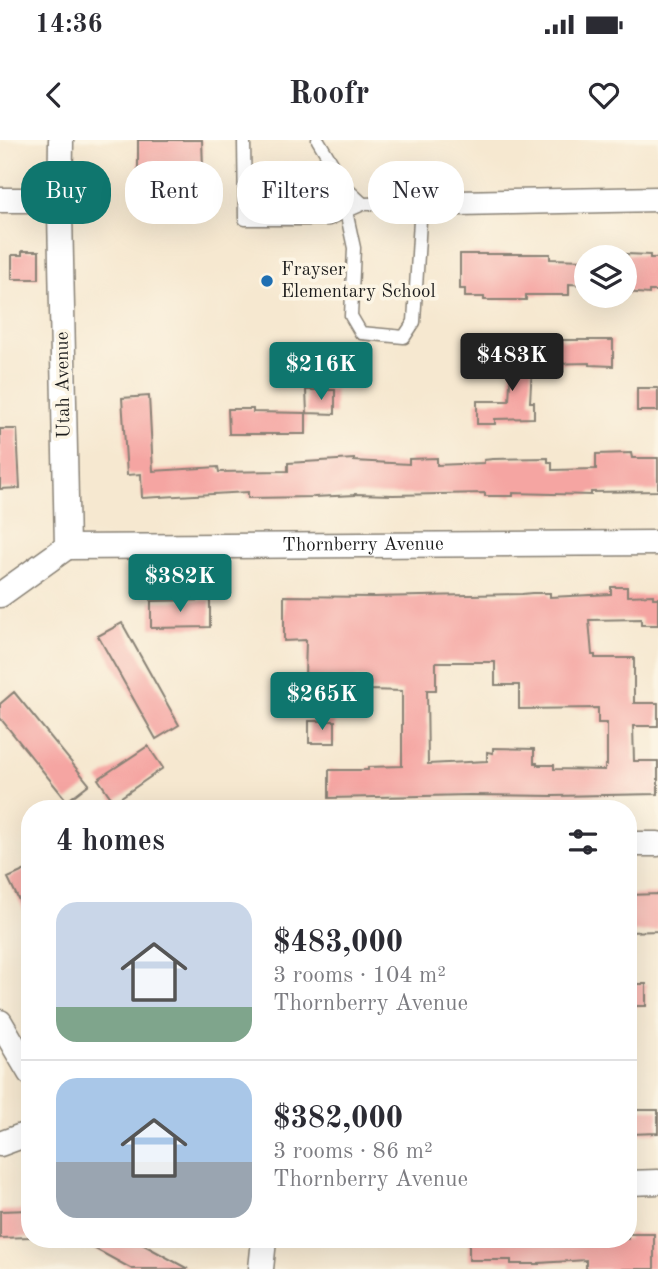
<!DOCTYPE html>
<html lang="en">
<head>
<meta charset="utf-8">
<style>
	body { margin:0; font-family:"Old Standard TT",serif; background:#f2f2f3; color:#2b2b33; height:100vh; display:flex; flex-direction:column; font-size:26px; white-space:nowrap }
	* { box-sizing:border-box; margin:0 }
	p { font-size:23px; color:#7c7c81 }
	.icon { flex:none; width:38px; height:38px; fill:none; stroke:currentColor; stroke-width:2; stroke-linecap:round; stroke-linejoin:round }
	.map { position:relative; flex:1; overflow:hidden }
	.panel { position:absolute; left:21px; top:660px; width:616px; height:448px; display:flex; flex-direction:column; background:#fff; border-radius:28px; box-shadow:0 7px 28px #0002 }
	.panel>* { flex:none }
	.guide { position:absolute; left:21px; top:21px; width:616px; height:63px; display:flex; gap:14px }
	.buttons { position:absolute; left:574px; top:105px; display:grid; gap:14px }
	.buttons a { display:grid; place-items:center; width:63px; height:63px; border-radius:50%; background:#fff; box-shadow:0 7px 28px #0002; font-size:35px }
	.price { position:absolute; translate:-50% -60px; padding:0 16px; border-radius:7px; background:#0f766e; color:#fff; font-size:23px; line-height:46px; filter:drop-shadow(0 2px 4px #0008) }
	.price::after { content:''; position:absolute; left:50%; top:42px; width:21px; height:16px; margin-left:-10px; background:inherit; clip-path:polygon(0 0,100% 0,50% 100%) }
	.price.on { background:#222; color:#fff }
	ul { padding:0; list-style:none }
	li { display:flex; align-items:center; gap:21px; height:175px; padding:0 35px }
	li+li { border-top:2px solid #e1e1e2 }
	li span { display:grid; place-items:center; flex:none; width:196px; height:140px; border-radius:21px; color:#555 }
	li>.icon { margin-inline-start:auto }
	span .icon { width:84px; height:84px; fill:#fffc; stroke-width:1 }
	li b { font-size:30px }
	h2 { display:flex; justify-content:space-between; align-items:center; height:84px; padding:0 35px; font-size:30px }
	.pill { padding:0 24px; border-radius:28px; background:#fff; box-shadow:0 7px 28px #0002; font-size:24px; line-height:63px }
	.pill.on { background:#0f766e; color:#fff }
	.status { display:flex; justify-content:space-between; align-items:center; height:49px; padding:0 35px; background:#fff; direction:ltr }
	.status svg { height:19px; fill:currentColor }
	header { display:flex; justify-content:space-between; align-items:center; height:91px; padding:0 35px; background:#fff; font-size:32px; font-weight:800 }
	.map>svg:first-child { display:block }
	.building { fill:#f5a5a2; fill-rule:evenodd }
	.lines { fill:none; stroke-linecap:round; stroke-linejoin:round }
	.lane-casing { stroke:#898276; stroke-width:15 }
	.street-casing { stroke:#898276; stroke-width:27 }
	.lane { stroke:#fff; stroke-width:12 }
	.street { stroke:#fff; stroke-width:24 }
	.poi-dot { fill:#1f6fb2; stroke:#fcf5e5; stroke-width:2.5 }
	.labels { text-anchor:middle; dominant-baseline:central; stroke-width:7; stroke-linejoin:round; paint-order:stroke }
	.poi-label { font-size:19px; fill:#1c1c1c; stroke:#fcf5e5; text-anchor:start }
	.street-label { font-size:19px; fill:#1c1c1c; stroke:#fcf5e5 }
</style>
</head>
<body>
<div class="status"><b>14:36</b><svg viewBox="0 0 49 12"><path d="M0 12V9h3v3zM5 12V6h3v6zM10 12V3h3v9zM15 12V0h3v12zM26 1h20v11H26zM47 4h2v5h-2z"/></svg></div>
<header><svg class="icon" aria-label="back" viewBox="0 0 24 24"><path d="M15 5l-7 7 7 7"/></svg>Roofr<svg class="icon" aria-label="heart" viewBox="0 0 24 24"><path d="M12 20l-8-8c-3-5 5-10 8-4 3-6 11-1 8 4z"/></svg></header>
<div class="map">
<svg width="658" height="1129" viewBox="0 0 658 1129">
	<rect width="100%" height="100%" fill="#fcf5e5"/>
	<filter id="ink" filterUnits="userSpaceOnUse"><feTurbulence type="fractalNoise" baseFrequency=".0143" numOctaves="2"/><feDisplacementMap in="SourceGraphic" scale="14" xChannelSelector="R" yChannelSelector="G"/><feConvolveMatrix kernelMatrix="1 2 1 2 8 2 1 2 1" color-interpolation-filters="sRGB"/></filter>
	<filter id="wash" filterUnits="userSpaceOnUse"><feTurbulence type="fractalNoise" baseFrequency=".00686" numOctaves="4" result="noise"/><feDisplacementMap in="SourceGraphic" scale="28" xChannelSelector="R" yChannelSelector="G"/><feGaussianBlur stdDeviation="1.57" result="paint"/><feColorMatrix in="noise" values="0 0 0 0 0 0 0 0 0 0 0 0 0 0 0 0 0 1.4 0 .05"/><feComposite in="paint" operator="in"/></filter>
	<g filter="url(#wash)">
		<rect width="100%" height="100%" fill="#f6e8d0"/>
		<g id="blocks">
			<path class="building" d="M138 0H202L204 56H199V68L143 69V57H138Z
				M22 111H39V139H12V115H22Z
				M460 114H550V119L586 120V145L569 144V155H526V160H484V157H465V149H460Z
				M626 114 650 115V118H658V151H649V154L625 152Z
				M561 197 562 200H613V226L590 225V223L541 224V198Z
				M512 208 533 209 530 262H534V278L495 279V284H477V261H509Z
				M637 248H658V271H637Z
				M306 250H335V274L307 273Z
				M149 256 153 331 218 327 219 332 288 331V323L354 319V321L409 324V319L437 318V325L484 323V320L493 319 548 318V322H552V330L596 329V314L631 313 632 318H658V351L591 352V355L513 353V356H485V353L393 355 355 354V355L314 357 248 358V352L142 358 141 334 127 335 122 258Z
				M228 269H253V272L306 273V294H229Z
				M0 289H17L20 348 0 349Z
				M611 447H627V456L653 455V458H658V485H641V479L589 480 592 515H595V518H634V563H658V586H633L634 621H658V654L554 656 470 655 329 658V630H368V627L402 626V551L370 550V538H305L306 500 284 501V456L373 457 522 454 532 453H550V457L611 454ZM436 522H495V545H519V569L598 568V583H607V625H605V630L554 629V625H537V623H534V609L493 608V613L487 612V621L428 624 427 550H436Z
				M210 460V487L151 488V461Z
				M122 483 179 585 156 599 98 496Z
				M14 552 89 644 67 661 0 578V564Z
				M309 581H335V603H309Z
				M148 606 163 628 114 662 98 639Z
				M30 728V783L8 738Z
				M658 754V791L628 792V755Z
				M628 844H646V866H628Z
				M628 970H658V993L630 994 631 990 628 991Z
				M30 1070V1097L0 1098V1071Z
				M628 1094H654V1129H586V1120L539 1123V1124H511V1120H469V1099H628Z
				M77 1099H133L188 1129H132Z"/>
		</g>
	</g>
	<g filter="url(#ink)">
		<use href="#blocks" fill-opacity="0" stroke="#898276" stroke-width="2"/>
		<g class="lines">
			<g class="lane-casing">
				<path id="lane" d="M244 0 245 79H329L363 64 443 62 459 63
					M318 0 348 50 363 64
					M346 71 354 108 351 176 361 193 404 197 414 182 421 63"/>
			</g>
			<g class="street-casing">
				<g id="street">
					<path d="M0 60H60"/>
					<path d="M459 63 658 59"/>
					<path id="s1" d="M67 407 658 403"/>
					<path d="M0 455 67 407 60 73 61 0"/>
					<path d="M628 704H658"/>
					<path d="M0 882 30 933"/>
					<path d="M0 1004 30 993"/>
					<path d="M628 1043 658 1042"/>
					<path d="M261 1129 264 1100"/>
				</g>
			</g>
			<use href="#lane" class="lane"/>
			<use href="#street" class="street"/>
		</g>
	</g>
	<circle class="poi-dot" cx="267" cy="141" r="7"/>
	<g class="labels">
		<g class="poi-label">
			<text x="281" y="130">Frayser<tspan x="281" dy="22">Elementary School</tspan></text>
		</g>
		<g class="street-label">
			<text transform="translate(64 245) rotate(-91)">Utah Avenue</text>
			<text stroke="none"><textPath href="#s1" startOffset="296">Thornberry Avenue</textPath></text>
		</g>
	</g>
</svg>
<div class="buttons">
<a><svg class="icon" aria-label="layers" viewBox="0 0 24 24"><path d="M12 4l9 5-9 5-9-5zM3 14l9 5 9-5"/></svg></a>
</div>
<b class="price on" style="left:512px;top:253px">$483K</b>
<b class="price" style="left:321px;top:262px">$216K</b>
<b class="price" style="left:180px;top:474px">$382K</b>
<b class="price" style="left:322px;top:592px">$265K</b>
<div class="guide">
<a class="pill on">Buy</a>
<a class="pill">Rent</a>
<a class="pill">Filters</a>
<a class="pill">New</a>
</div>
<section class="panel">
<h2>4 homes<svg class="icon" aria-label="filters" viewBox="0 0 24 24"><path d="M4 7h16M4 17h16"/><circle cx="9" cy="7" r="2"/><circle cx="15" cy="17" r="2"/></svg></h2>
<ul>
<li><span style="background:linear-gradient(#c9d6e8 75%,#7fa58c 0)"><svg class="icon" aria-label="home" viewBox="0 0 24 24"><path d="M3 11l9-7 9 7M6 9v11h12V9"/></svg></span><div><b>$483,000</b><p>3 rooms · 104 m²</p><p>Thornberry Avenue</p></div></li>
<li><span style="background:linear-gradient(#a9c7e8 60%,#9aa5b1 0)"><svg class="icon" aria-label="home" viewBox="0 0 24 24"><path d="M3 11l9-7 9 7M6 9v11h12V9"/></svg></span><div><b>$382,000</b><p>3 rooms · 86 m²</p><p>Thornberry Avenue</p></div></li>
</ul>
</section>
</div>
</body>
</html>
